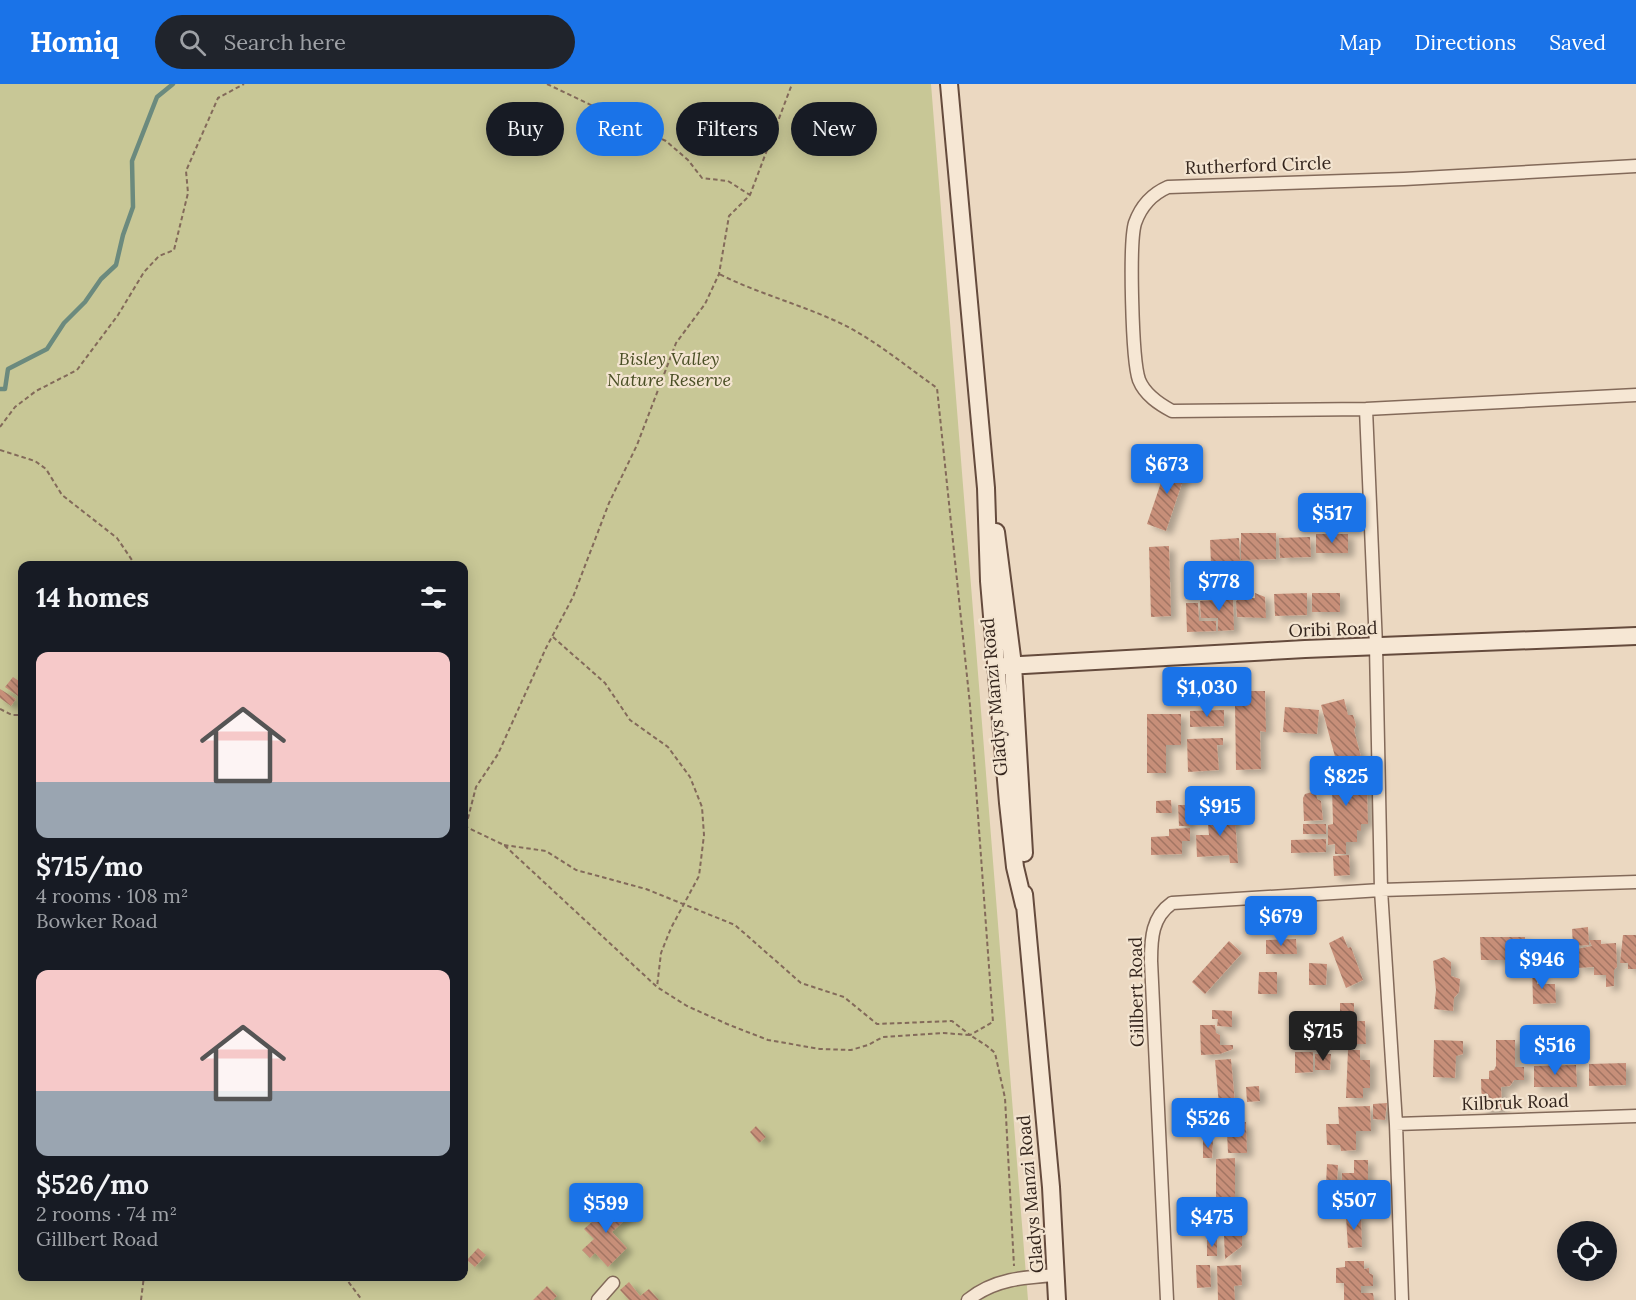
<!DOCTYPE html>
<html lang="en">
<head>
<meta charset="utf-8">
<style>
	body { margin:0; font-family:Lora,serif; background:#20242c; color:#f1f3f6; height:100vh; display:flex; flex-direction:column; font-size:22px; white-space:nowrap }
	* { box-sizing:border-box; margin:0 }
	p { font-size:20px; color:#9ea1a6 }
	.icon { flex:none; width:33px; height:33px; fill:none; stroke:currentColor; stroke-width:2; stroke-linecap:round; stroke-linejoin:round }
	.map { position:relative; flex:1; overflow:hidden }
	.sheet { position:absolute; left:18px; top:477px; width:450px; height:720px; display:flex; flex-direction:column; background:#171b24; border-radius:12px; box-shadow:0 3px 15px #0003 }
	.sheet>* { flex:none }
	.banner { position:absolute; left:486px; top:18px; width:570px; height:54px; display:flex; gap:12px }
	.tools { position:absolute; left:1557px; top:1137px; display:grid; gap:12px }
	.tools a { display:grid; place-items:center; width:60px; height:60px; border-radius:50%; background:#171b24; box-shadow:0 3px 15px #0003; font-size:30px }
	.price { position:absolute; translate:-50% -51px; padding:0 14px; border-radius:6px; background:#1a73e8; color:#fff; font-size:20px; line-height:39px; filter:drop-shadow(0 2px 3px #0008) }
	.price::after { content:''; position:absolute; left:50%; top:36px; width:18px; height:14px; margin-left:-9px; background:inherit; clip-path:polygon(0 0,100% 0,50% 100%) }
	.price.on { background:#222; color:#fff }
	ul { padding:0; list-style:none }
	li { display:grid; align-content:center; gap:12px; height:318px; padding:0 18px }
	li span { display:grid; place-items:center; height:186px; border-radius:12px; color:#555 }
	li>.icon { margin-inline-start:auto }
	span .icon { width:108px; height:108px; fill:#fffc; stroke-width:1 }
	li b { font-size:26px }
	h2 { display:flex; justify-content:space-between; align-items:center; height:72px; padding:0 18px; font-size:26px }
	.tag { padding:0 21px; border-radius:27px; background:#171b24; box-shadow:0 3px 15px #0003; font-size:21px; line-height:54px }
	.tag.on { background:#1a73e8; color:#fff }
	header { display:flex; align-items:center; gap:36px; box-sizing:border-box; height:84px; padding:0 30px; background:#1a73e8; color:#fff }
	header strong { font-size:28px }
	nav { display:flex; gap:33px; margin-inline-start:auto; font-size:21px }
	.search { width:420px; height:54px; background:#20242c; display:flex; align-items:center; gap:15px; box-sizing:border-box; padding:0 21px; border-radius:33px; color:#9ea1a6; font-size:22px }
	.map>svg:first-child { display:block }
	.park { fill:#c8c796; fill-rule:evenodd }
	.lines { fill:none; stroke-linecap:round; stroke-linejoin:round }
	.stream { stroke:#6b8a7e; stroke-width:4.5 }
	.building { fill:url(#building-back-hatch); filter:url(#shadow) }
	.street-casing { stroke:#836a5a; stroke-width:15 }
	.secondary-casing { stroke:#654b3d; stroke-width:20 }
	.path { stroke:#836a5a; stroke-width:2; stroke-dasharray:4.5 3; stroke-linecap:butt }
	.street { stroke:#f6e7d4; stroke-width:12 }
	.secondary { stroke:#f6e7d4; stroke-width:16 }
	.labels { text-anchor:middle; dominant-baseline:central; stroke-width:4.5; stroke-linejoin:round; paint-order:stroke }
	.street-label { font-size:18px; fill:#34251d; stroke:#f3e4d0 }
	.park-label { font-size:18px; font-style:italic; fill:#4a4f25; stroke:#f3e4d0 }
</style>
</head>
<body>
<header>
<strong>Homiq</strong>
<div class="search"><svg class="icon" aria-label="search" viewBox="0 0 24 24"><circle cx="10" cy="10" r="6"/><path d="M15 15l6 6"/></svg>Search here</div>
<nav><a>Map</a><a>Directions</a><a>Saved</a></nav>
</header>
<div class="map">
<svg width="1636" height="1216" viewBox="0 0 1636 1216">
	<defs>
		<pattern id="building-back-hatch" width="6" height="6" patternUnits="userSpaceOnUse" patternTransform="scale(1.5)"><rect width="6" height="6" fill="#c78f79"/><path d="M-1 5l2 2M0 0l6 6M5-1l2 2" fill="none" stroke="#a27563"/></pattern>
		<filter id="shadow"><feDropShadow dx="6" dy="4" stdDeviation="3" flood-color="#0004"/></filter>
	</defs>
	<rect width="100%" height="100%" fill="#ebd8c1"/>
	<path class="park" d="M0 0H931L1028 1216H0ZM22 482H464V1192H22Z"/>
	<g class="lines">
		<path class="stream" d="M0 305H5L8 285 47 265 64 239 85 218 101 195 116 181 123 151 133 123 132 77 157 13 173 0"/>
	</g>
	<path class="building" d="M1169 375 1188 381 1166 447 1147 440Z
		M1241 449H1276V475L1241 476Z
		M1316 450H1348V469H1316Z
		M1310 453 1311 473 1280 474 1279 454Z
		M1239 454 1240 479 1211 480 1210 456Z
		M1169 462 1171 532 1151 533 1149 463Z
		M1255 509 1265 513 1266 534 1237 533 1236 517 1241 514H1255Z
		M1307 509V531L1275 532 1274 510Z
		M1312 509H1340V528H1312Z
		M1215 512H1226V516L1233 515 1234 546 1218 547V534H1201L1200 517 1215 516Z
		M1186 519H1198L1199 537H1216V547L1187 548Z
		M13 593 22 599 18 612 5 603Z
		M0 605 16 615 11 622 0 614Z
		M1246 607H1265L1266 648 1260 647 1261 685 1236 686 1235 620H1246Z
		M1344 615 1348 631H1353L1356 641 1354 646 1361 673 1337 680 1321 621Z
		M1285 623 1319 626 1317 650 1283 648Z
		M1224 626V642L1190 643V627Z
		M1147 630H1181V661H1166V689H1147Z
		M1223 654V661H1217L1219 686 1188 688 1187 655Z
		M1357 682 1359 699 1362 704 1367 706 1368 740H1361V747L1357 746V758H1346V770H1335V760L1328 761V741L1333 740 1332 704 1327 707 1325 685Z
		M1316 707 1317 715 1321 717 1323 736 1304 737 1303 714 1305 710Z
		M1171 716 1172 729H1156V717Z
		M1234 719 1238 779H1230L1229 771 1197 773 1196 751H1209L1208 741 1223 740 1222 720Z
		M1178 721H1188L1189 742H1179Z
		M1303 740H1326V750H1303Z
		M1190 744V757H1182V770L1151 771V753L1169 752V745Z
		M1326 755V768L1291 769V756Z
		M1349 771 1350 791 1334 792 1333 772Z
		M1588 843 1589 861 1573 862 1572 845Z
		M1623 851H1636V885H1628V879H1620Z
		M1343 852 1348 864 1351 863 1363 896 1346 904 1329 859Z
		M1480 853H1525V883H1508V876H1481Z
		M1296 855 1297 870H1266V856Z
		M1589 856H1601V860L1616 859 1617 883 1614 886V902L1606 903V891H1594V883L1577 884 1576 865 1592 862Z
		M1229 857 1242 869 1205 910 1192 898Z
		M1559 857V861H1568V882L1539 883V860L1543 858Z
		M1444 873 1451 878V892L1460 895 1459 908 1454 914 1453 927 1434 925 1436 906 1433 877Z
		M1309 879 1327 880 1326 901H1309Z
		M1532 880H1537V900H1555L1556 919 1533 920Z
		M1259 888H1277V910H1258Z
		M1340 919H1354V937H1365L1366 960H1340Z
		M1212 926 1232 927V943L1217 942 1218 935H1212Z
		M1200 941H1215L1216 949 1220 951V961H1233V965L1220 970 1201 971Z
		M1314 949 1315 964 1301 965 1300 950Z
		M1434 956 1463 957V970L1456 972 1455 994 1433 993Z
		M1496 956H1515V983H1524V996H1514L1510 1002 1501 1003 1502 1026 1482 1027 1481 995H1489V987L1494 986 1496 982Z
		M1348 966H1360V976H1370V1004H1363V1014H1346Z
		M1295 968H1313V988L1295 989Z
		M1315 970H1331L1330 986H1315Z
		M1231 975 1235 1019 1219 1021 1215 976Z
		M1626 979V1001L1589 1002V980Z
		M1576 981 1577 1003H1534V982Z
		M1259 1002 1260 1017 1247 1018 1246 1003Z
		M1387 1019 1385 1036 1373 1035V1020Z
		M1370 1022 1371 1047H1356V1066L1341 1067 1340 1061H1327L1326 1040H1339L1338 1023Z
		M1226 1027H1237V1039L1246 1038 1247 1069H1228Z
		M756 1042 766 1053 759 1059 750 1048Z
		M1203 1056H1213L1212 1074H1203Z
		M1235 1074V1119H1216V1075Z
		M1354 1076H1368V1106H1352V1097H1342V1089H1354Z
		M1327 1080 1338 1081 1337 1101 1326 1100Z
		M611 1118 629 1132 612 1148 627 1164 608 1183 595 1169 590 1174 582 1166 594 1155 584 1145 593 1137 590 1134Z
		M1361 1131 1362 1163 1348 1164 1346 1132Z
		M1231 1133H1237V1151H1242V1162L1225 1175 1224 1152H1231Z
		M1217 1155V1172H1207V1156Z
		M478 1164 486 1171 475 1183 467 1176Z
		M1345 1177H1364V1185L1369 1184V1189L1373 1191V1202H1361V1209H1373L1374 1216H1344V1199H1336V1184L1345 1183Z
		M1196 1181H1210L1211 1203 1197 1204Z
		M1241 1181 1242 1201 1234 1202 1235 1216H1218L1217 1182Z
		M629 1198 640 1212 649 1205 659 1216H629L620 1206Z
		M547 1202 557 1212 553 1216H533Z"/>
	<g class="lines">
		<g class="street-casing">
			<path id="street" d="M1636 82 1404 95 1168 103C1152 110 1141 122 1135 139 1129 159 1132 276 1139 296 1145 311 1159 320 1172 327L1366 325 1636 311
				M1366 325 1376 562 1381 806 1396 1040 1402 1216
				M1396 1040 1636 1032
				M598 1216 613 1199
				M968 1216C994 1195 1024 1193 1057 1191
				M1167 1216 1151 877C1151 854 1152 833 1172 819L1381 806 1636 798"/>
		</g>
		<g class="secondary-casing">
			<path id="secondary" d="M949 0 986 404 989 497 1008 719 1015 783 1024 821
				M996 448 1013 581 1024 769
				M1005 582 1305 565 1636 552
				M1024 810 1051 1103 1057 1216"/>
		</g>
		<path class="path" d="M547 0 666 57 688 76 702 94 728 97 750 111
			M0 343 15 323 36 307 77 286 118 231 144 188 159 172 174 166 188 109 186 87 218 14 244 0
			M0 366 35 377 46 385 62 411 117 454 136 482
			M553 553 605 599 630 636 668 663 690 693 702 723 704 751 699 792 671 844 661 869 657 903
			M0 625 12 631H22
			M464 742 504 761 657 903 687 922 727 940 768 956 820 965 851 966 868 961 883 953 943 949 970 951 987 962 995 969 1005 1014 1014 1182
			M466 742 476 703 498 670 546 564 573 513 609 419 637 361 676 259 705 220 719 190 729 132 750 111 792 0
			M504 761 546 767 576 786 646 805 735 841 801 899 844 913 877 940 952 937 970 951 993 938 970 621 937 304C903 280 868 250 829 234 792 218 755 208 719 190
			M344 1192 362 1216
			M141 1216 144 1192"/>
		<use href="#street" class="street"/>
		<use href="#secondary" class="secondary"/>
	</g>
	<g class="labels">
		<g class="street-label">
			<text transform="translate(1258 81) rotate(-2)">Rutherford Circle</text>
			<text transform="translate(1333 545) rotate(-2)">Oribi Road</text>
			<text transform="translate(994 613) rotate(-95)">Gladys Manzi Road</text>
			<text transform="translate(1136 908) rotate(-91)">Gillbert Road</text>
			<text transform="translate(1515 1018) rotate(-2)">Kilbruk Road</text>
			<text transform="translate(1030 1110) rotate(-95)">Gladys Manzi Road</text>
		</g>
		<g class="park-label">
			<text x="669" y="274">Bisley Valley<tspan x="669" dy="21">Nature Reserve</tspan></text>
		</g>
	</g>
</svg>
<div class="tools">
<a><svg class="icon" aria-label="locate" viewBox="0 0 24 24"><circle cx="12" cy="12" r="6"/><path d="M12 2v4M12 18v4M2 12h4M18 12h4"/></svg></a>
</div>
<b class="price" style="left:1167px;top:411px">$673</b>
<b class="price" style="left:1332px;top:460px">$517</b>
<b class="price" style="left:1219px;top:528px">$778</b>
<b class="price" style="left:1207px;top:634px">$1,030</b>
<b class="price" style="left:1346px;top:723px">$825</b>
<b class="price" style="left:1220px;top:753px">$915</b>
<b class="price" style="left:1281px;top:863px">$679</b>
<b class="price" style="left:1542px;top:906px">$946</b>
<b class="price on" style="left:1323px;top:978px">$715</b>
<b class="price" style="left:1555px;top:992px">$516</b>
<b class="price" style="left:1208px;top:1065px">$526</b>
<b class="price" style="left:1354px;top:1147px">$507</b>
<b class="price" style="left:606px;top:1150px">$599</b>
<b class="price" style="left:1212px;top:1164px">$475</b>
<div class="banner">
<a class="tag">Buy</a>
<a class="tag on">Rent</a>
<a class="tag">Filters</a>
<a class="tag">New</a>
</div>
<section class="sheet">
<h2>14 homes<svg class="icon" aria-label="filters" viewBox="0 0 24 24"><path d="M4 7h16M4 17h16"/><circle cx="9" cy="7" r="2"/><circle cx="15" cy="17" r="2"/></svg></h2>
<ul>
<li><span style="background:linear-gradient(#f6c9c9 70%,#9aa5b1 0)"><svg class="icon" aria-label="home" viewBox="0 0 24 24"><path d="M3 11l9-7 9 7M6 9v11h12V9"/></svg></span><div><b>$715/mo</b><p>4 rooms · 108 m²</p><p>Bowker Road</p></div></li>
<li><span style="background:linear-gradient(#f6c9c9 65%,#9aa5b1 0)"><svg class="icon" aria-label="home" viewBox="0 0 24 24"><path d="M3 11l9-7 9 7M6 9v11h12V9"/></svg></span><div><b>$526/mo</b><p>2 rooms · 74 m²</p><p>Gillbert Road</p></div></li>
</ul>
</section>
</div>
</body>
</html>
